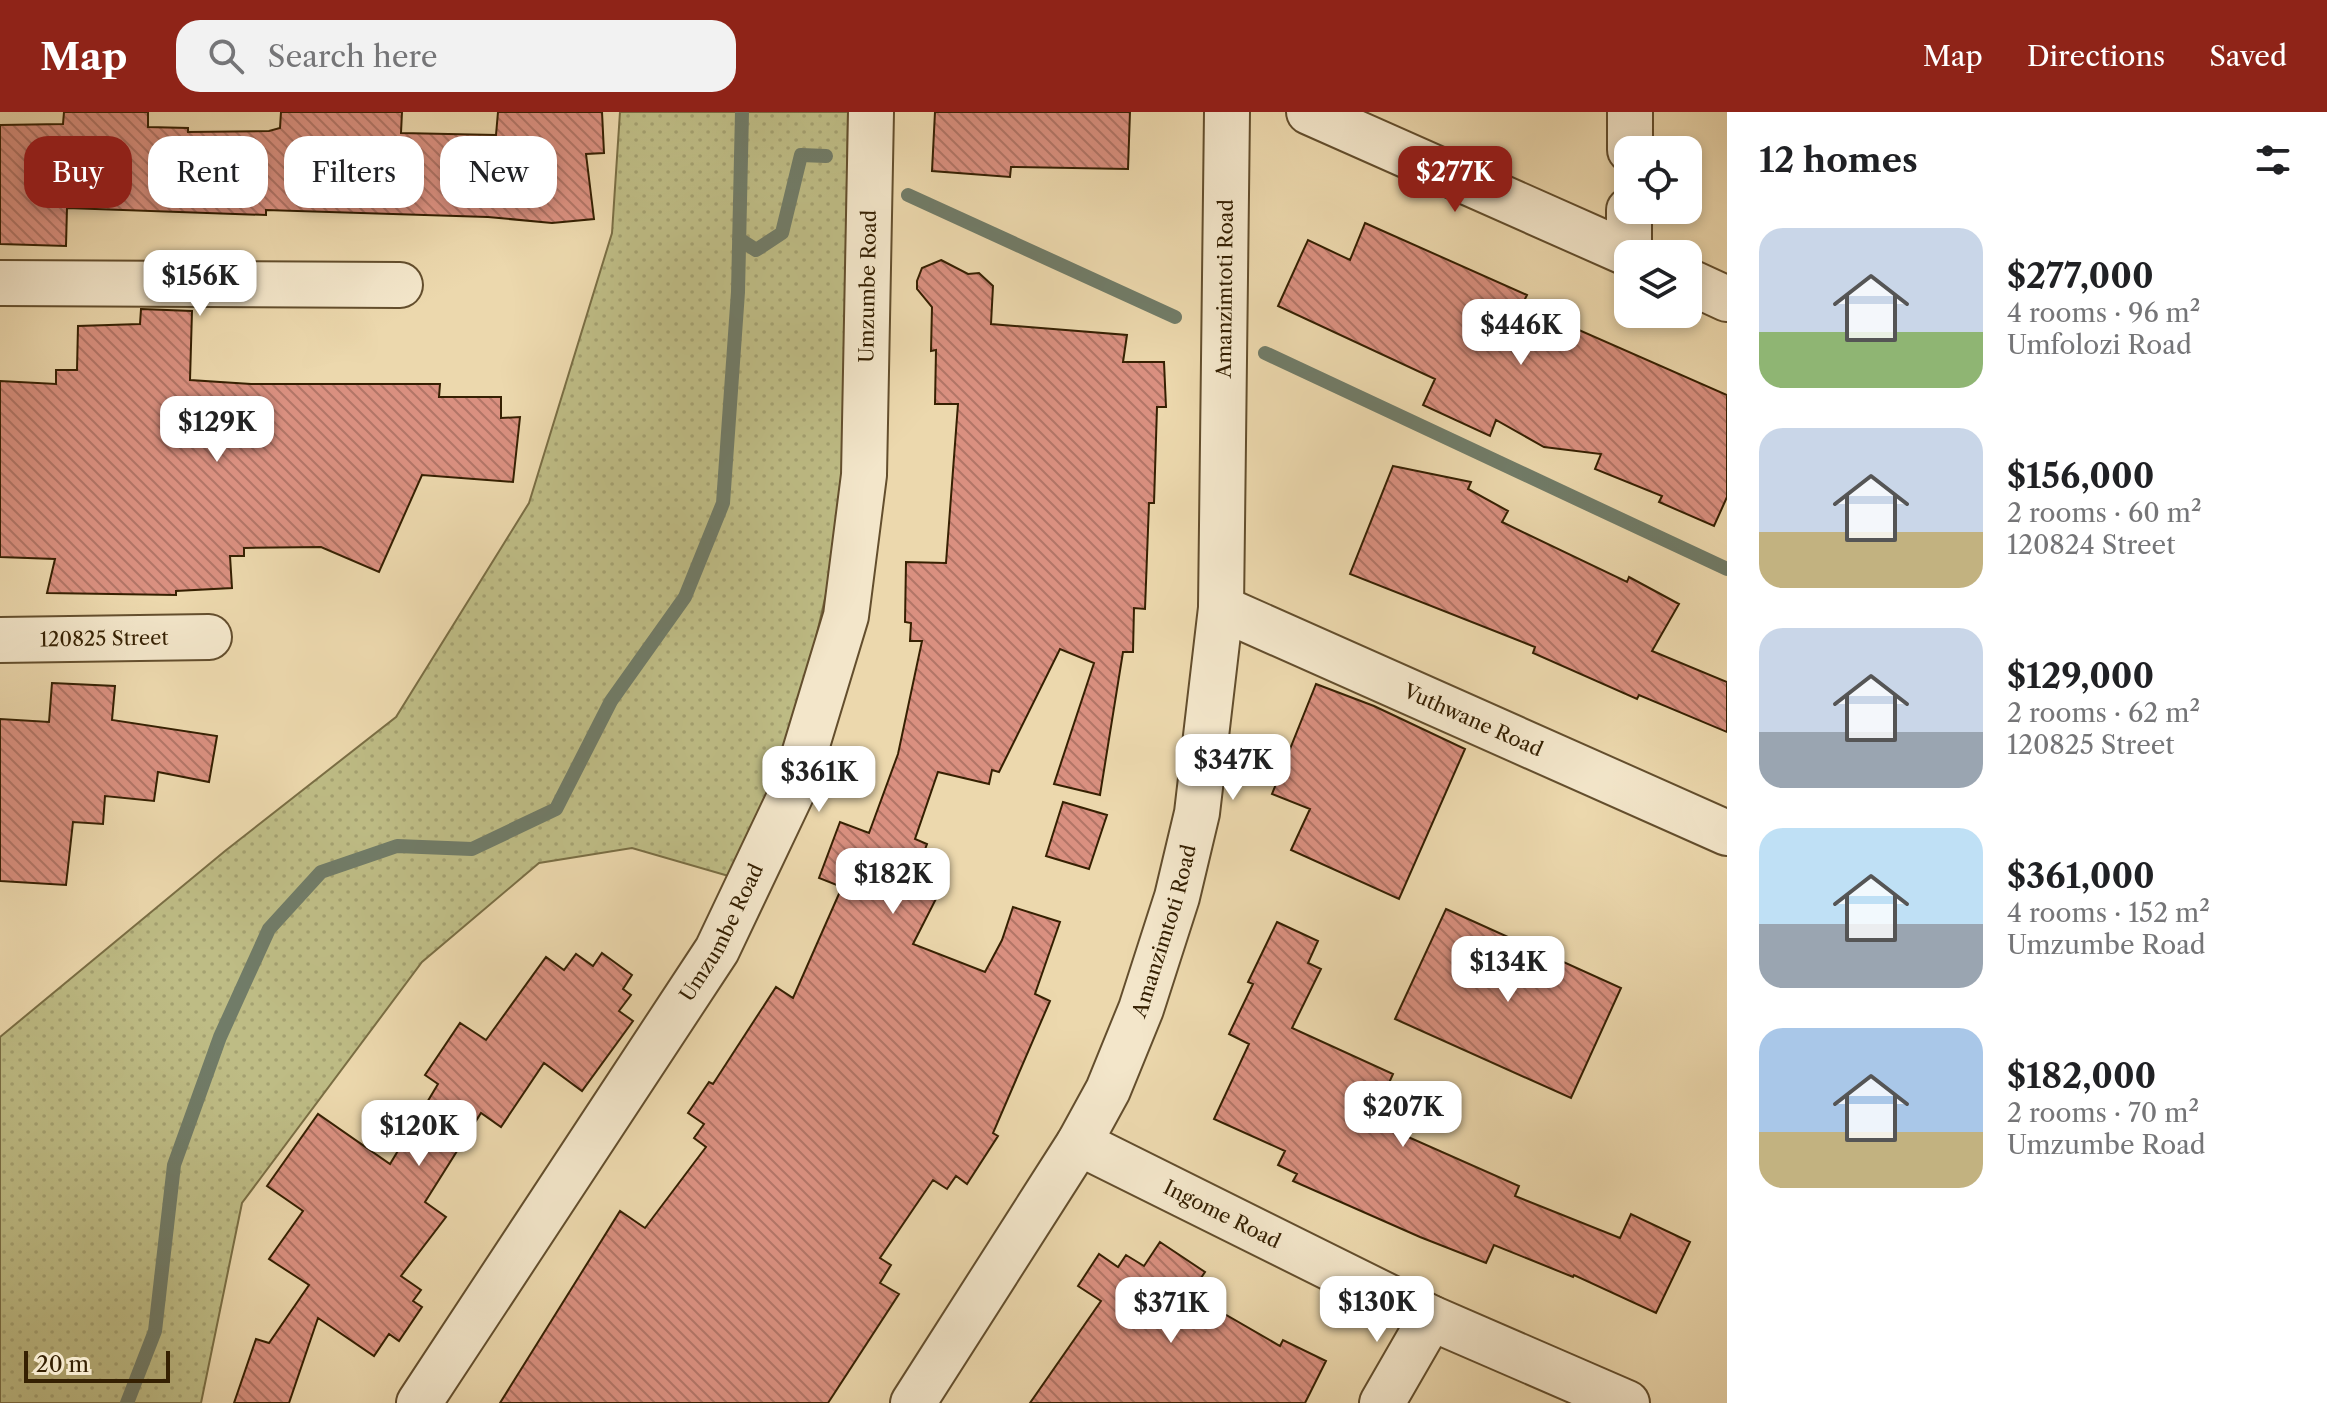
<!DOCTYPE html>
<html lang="en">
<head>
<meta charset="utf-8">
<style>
	body { margin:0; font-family:"Libre Caslon Text",serif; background:#f2f2f2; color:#202124; height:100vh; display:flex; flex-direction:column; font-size:30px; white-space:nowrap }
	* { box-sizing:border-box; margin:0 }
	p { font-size:26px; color:#757577 }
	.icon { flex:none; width:44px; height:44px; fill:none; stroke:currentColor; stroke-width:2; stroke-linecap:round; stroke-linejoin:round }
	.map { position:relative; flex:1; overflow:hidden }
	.details { display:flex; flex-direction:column; background:#fff; width:600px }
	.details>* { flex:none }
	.hud { position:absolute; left:24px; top:24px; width:760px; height:72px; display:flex; gap:16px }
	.tools { position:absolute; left:1614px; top:24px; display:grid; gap:16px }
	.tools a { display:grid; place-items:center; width:88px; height:88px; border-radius:16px; background:#fff; box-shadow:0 4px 12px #0003; font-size:40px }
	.scale { position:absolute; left:24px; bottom:20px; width:146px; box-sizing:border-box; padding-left:8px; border:4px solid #352002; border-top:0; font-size:22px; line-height:28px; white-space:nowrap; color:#352002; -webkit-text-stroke:6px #f3e6ca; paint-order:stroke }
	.price { position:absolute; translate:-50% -68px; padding:0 18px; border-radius:16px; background:#fff; color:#222; font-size:26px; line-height:52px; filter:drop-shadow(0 2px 4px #0008) }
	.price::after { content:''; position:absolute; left:50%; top:48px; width:24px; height:18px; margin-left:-12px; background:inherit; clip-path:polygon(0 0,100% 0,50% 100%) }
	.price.current { background:#8f2418; color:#fff }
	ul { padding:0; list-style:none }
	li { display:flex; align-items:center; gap:24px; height:200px; padding:0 32px }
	li span { display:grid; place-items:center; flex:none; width:224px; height:160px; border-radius:24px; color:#555 }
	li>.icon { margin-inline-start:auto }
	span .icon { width:96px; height:96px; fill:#fffc; stroke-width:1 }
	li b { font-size:34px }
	h2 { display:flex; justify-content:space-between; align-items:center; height:96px; padding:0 32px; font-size:34px }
	.tag { padding:0 28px; border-radius:24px; background:#fff; box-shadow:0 4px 12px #0003; font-size:28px; line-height:72px }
	.tag.current { background:#8f2418; color:#fff }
	header { display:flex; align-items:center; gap:48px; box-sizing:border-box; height:112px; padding:0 40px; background:#8f2418; color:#fff }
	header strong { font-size:38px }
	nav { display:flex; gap:44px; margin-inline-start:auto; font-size:28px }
	.search { width:560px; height:72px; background:#f2f2f2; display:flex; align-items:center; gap:20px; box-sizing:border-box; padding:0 28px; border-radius:24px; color:#757577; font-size:30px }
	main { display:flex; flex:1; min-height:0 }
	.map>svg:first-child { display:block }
	.grass { fill:url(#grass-dots); stroke:#7a6e44; stroke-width:2 }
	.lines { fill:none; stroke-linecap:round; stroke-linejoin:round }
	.stream { stroke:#717c68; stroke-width:14 }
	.building { fill:url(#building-back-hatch); stroke:#352002; stroke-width:2 }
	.minor-casing { stroke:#634e2d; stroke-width:48 }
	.minor { stroke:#f3e6ca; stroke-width:44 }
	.labels { text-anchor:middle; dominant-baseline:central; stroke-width:7; stroke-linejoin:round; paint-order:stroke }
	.street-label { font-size:20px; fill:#352002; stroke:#f3e6ca }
</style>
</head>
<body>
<header>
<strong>Map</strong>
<div class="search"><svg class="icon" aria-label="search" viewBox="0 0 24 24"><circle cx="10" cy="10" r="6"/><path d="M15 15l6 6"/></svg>Search here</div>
<nav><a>Map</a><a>Directions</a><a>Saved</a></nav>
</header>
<main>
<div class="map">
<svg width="1727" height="1291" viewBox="0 0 1727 1291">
	<defs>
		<pattern id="grass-dots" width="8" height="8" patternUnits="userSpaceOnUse" patternTransform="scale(2)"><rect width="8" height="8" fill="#bebc85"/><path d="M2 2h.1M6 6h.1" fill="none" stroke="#a4a171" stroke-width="1.8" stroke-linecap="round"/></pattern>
		<pattern id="building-back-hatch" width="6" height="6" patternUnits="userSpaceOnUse" patternTransform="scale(2)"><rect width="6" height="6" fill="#da9080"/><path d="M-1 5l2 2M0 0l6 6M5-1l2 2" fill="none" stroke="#b27567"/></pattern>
	</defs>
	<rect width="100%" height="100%" fill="#ecd8ad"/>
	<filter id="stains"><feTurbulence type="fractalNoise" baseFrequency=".0025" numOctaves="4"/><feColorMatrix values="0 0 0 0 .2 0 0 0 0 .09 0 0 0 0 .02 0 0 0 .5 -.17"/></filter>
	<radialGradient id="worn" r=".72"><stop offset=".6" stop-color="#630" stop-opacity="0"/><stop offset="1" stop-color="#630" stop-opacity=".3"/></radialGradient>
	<path class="grass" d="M620 0H848L842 412 805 574 739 767 632 736 539 751 422 850 242 1091 201 1291H0V925L225 739 396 605 529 391 612 121Z"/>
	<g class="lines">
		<path class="stream" d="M908 83 1175 205
			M739 127 756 138 782 121 801 43 826 44
			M1265 241 1727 457
			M127 1291 155 1219 174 1053 220 925 269 817 321 760 397 734 472 737 556 697 611 589 685 485 723 391 738 180 742 0"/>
	</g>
	<path class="building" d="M64 0H148V15L188 16V20L269 19 280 16 281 0H402L401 21 496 23 498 0H602L604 41 586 42 594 107 552 111 488 105 266 98V103L67 96 66 134 0 132V13L63 12Z
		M935 0H1130L1128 57 1011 55 1010 65 932 59Z
		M1365 111 1527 183 1522 193 1727 283V385L1714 414 1659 390 1662 384 1595 357 1601 342 1544 335 1496 308 1490 324 1423 293 1435 267 1278 194 1308 128 1350 148Z
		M941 148 968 162 979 161 993 174 991 212 1127 223 1123 250H1164L1166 295H1157L1154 391H1149L1145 497 1134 496 1133 540H1123L1100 683 1054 672 1094 551 1060 537 999 660 992 658 989 672 938 660 915 727 927 732 915 764 941 777 913 832 985 860 1002 828 1013 795 1060 810 1035 882 1050 889 993 1021 998 1024 967 1072 956 1064 947 1077 933 1068 880 1146 891 1153 880 1171 899 1182 828 1291H500L620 1099 645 1116 706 1035 694 1026 704 1012 688 1001 709 970 713 972 776 875 793 886 842 775 819 766 840 710 869 721 898 642 922 529H910L911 511 905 510 906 450 946 451 958 292H935L936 238 931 239 932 195 917 177V169L922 156Z
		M141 197 192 199 190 268 251 272H440L439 285H501V306L520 305 513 370 422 363 379 460 321 435 244 436V444H230L232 476 176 479V483L47 481 55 447 0 445V269L56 272V258H77L78 214 140 212Z
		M1393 354 1471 370 1468 377 1508 399 1502 410 1627 470 1629 465 1679 492 1652 539 1727 570V620L1639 583 1637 587 1533 541 1535 535 1350 462Z
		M52 571 115 574 112 608 217 624 209 670 158 660 154 689 105 684 103 712 73 710 66 773 0 769V607L49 610Z
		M1316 572 1374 594 1465 637 1399 787 1291 738 1310 697 1272 682Z
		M1063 690 1107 703 1089 757 1046 744Z
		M1446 797 1621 876 1571 986 1395 907Z
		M1277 810 1318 829 1308 851 1321 857 1292 916 1393 962 1372 1009 1519 1074 1515 1084 1620 1126 1631 1102 1690 1130 1656 1201 1574 1163 1573 1165 1494 1133 1486 1151 1420 1125 1293 1069 1297 1062 1278 1053 1285 1039 1214 1007 1249 932 1229 922 1253 872 1248 870Z
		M602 841 632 863 623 877 631 883 619 899 633 909 582 979 544 951 501 1015 481 1001 425 1090 446 1105 401 1164 421 1178 413 1189 422 1195 399 1229 389 1222 374 1244 318 1206 289 1291H234L256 1227 269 1231 309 1173 269 1147 303 1099 267 1074 318 1002 390 1052 438 972 425 963 460 911 486 928 546 845 564 858 576 842 593 854Z
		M1160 1130 1205 1160 1190 1182 1280 1234 1283 1228 1326 1249 1305 1291H1030L1101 1189 1078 1174 1099 1142 1118 1155 1126 1143 1144 1154Z"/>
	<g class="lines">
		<g class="minor-casing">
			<g id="minor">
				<path d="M1309 0 1629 142"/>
				<path d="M1630 38V0"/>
				<path d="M1629 142V98"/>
				<path d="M1688 169 1727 187"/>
				<path d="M0 171 400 173"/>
				<path id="s1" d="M1221 496 1727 721"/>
				<path id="s2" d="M0 528 209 525"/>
				<path id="s3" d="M1079 1031 1431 1206 1627 1291"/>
				<path id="s4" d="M419 1291 717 838 794 676 846 504 864 363 871 0"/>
				<path id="s5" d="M913 1291 1079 1031 1108 978 1141 897 1177 785 1197 701 1221 496 1227 0"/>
				<path d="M1382 1291 1431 1206"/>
			</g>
		</g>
		<use href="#minor" class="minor"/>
	</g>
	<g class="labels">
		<g class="street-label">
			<text stroke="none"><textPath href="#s4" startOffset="1232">Umzumbe Road</textPath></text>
			<text stroke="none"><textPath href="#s5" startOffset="1186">Amanzimtoti Road</textPath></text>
			<text stroke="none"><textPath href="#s2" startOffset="104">120825 Street</textPath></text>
			<text stroke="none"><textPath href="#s1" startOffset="276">Vuthwane Road</textPath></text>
			<text stroke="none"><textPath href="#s5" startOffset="538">Amanzimtoti Road</textPath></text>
			<text stroke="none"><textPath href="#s4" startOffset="560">Umzumbe Road</textPath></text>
			<text stroke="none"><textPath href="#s3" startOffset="160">Ingome Road</textPath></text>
		</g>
	</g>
	<rect width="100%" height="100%" filter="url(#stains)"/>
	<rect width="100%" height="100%" fill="url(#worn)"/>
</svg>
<div class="tools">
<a><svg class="icon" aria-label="locate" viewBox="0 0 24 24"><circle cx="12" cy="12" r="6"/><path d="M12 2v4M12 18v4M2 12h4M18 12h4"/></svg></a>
<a><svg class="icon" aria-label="layers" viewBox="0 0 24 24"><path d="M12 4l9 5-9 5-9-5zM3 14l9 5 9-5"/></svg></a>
</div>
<div class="scale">20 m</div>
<b class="price current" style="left:1455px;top:102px">$277K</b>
<b class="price" style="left:200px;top:206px">$156K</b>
<b class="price" style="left:1521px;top:255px">$446K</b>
<b class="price" style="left:217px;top:352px">$129K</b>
<b class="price" style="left:1233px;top:690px">$347K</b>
<b class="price" style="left:819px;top:702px">$361K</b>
<b class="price" style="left:893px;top:804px">$182K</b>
<b class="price" style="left:1508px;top:892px">$134K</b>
<b class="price" style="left:1403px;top:1037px">$207K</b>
<b class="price" style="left:419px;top:1056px">$120K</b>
<b class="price" style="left:1377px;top:1232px">$130K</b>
<b class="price" style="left:1171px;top:1233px">$371K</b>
<div class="hud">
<a class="tag current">Buy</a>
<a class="tag">Rent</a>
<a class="tag">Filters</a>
<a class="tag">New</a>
</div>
</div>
<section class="details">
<h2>12 homes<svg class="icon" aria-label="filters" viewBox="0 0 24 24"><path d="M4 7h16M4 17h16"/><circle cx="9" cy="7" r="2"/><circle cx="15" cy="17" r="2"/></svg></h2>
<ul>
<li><span style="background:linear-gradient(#c9d6e8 65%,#8fb573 0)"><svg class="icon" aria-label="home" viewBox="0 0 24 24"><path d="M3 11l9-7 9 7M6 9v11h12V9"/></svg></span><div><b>$277,000</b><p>4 rooms · 96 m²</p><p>Umfolozi Road</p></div></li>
<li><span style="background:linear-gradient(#c9d6e8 65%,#c2b280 0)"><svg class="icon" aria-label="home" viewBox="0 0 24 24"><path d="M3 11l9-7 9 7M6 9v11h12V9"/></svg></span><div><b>$156,000</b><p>2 rooms · 60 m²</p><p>120824 Street</p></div></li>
<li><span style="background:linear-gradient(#c9d6e8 65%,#9aa5b1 0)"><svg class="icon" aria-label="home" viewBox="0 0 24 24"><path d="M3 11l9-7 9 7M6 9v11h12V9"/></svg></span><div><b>$129,000</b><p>2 rooms · 62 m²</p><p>120825 Street</p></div></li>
<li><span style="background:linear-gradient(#bfe0f5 60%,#9aa5b1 0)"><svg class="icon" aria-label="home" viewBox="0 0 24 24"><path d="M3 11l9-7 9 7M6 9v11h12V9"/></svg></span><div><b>$361,000</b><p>4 rooms · 152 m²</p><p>Umzumbe Road</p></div></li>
<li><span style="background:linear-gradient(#a9c7e8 65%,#c2b280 0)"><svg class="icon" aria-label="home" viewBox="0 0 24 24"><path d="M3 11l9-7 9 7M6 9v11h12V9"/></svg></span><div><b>$182,000</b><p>2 rooms · 70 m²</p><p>Umzumbe Road</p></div></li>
</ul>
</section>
</main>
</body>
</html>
